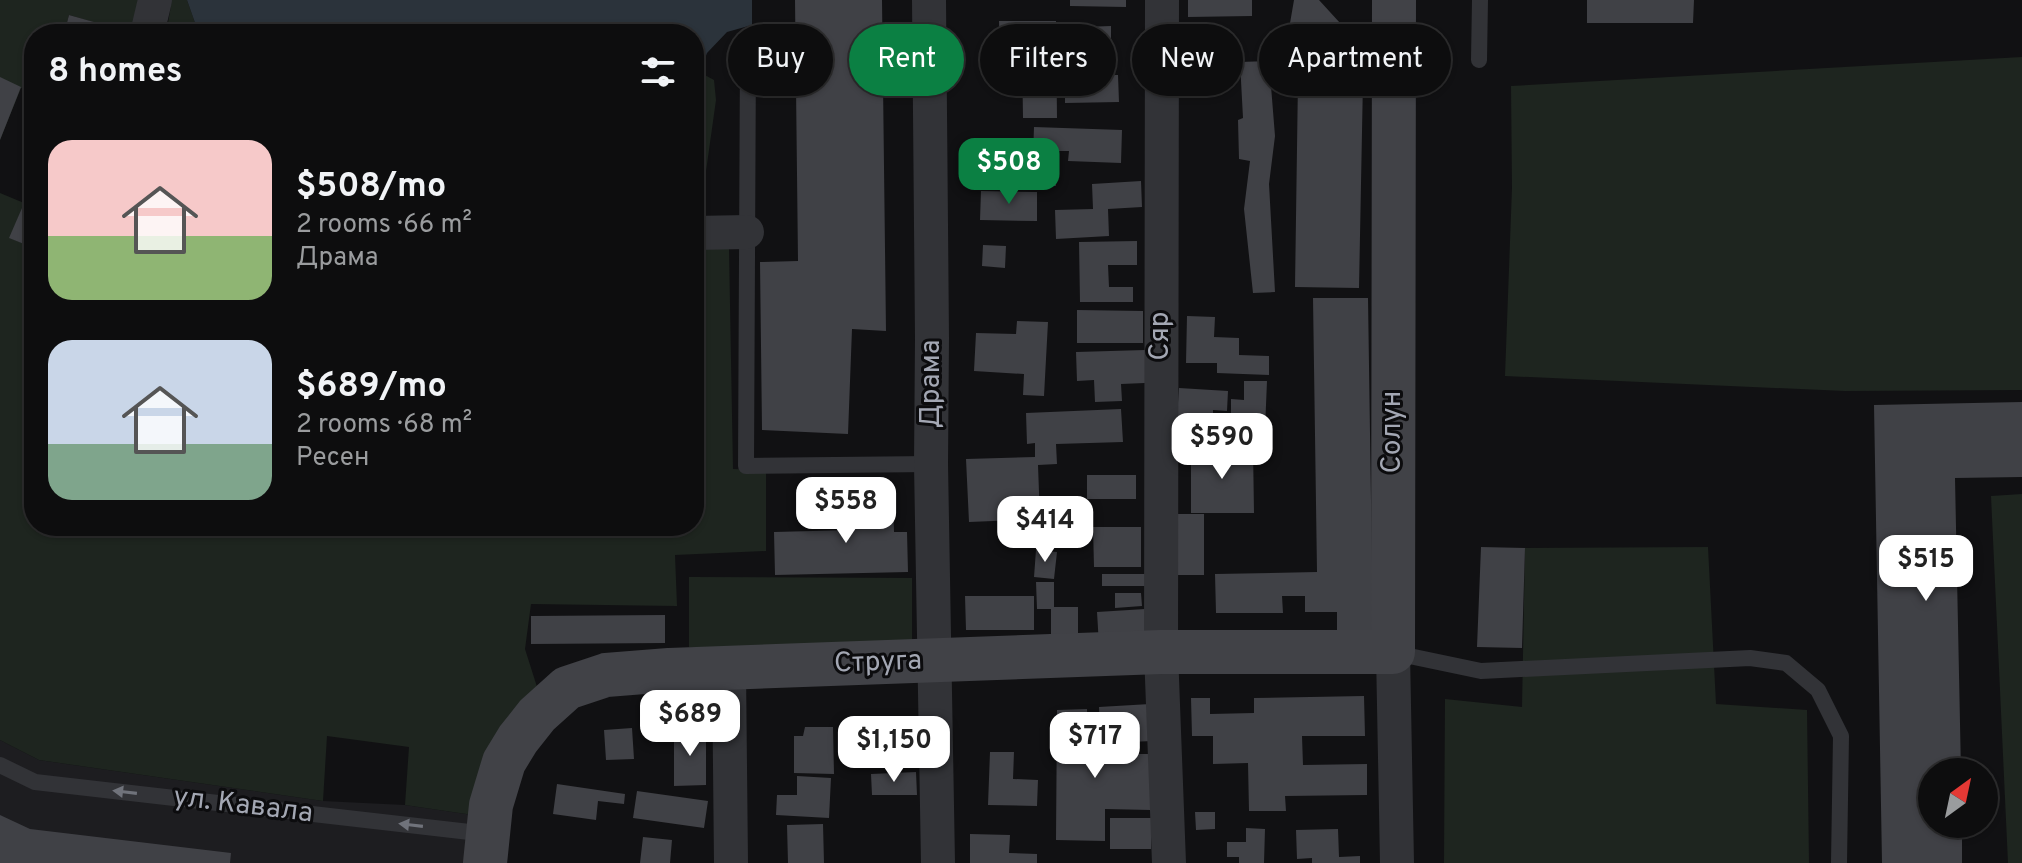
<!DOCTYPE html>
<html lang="en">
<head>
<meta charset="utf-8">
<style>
	body { margin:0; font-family:Overpass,sans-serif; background:#161617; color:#f1f3f6; height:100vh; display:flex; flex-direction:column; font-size:30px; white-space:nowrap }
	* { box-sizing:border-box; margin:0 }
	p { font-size:26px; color:#9a9c9e }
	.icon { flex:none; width:44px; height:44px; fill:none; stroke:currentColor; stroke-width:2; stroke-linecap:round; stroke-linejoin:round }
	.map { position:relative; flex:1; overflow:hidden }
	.drawer { position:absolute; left:24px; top:24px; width:680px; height:512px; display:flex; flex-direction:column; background:#0d0d0e; border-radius:32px; box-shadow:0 2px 6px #0004,0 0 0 2px #2d2d2e }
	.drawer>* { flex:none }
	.hud { position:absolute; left:728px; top:24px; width:760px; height:72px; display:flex; gap:16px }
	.needle { width:52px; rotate:33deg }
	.fabs { position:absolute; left:1918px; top:758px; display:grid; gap:16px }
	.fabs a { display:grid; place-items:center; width:80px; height:80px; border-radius:50%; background:#0d0d0e; box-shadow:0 2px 6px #0004,0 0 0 2px #2d2d2e; font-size:40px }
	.price { position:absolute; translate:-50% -68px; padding:0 18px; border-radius:16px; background:#fff; color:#222; font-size:26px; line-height:52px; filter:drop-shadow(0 2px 4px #0008) }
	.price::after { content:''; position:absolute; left:50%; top:48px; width:24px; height:18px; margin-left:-12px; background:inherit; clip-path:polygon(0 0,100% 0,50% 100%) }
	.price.on { background:#0b8043; color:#fff }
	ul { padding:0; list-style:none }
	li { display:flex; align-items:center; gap:24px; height:200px; padding:0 24px }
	li span { display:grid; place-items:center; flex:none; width:224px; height:160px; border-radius:24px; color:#555 }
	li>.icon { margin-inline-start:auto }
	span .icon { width:96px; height:96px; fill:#fffc; stroke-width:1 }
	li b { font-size:34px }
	h2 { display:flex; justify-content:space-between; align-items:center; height:96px; padding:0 24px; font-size:34px }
	.pill { padding:0 28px; border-radius:36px; background:#0d0d0e; box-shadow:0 2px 6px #0004,0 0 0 2px #2d2d2e; font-size:28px; line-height:72px }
	.pill.on { background:#0b8043; color:#fff }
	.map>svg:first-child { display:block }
	.built { fill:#1d1d20 }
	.green { fill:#1e251f }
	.water { fill:#2b333b }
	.building { fill:#404146 }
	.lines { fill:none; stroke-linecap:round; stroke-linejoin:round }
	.lane { stroke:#323337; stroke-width:16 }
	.street { stroke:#323337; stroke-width:34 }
	.secondary { stroke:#414247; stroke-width:44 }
	.oneway { fill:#70737b }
	.labels { text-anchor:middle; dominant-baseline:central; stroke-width:6; stroke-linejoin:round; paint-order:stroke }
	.street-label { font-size:28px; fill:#a3a7b3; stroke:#0c0c0e }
</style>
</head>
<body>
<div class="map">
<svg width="2022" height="863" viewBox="0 0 2022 863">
	<rect width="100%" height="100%" fill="#111113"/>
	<path class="built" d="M0 740 39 760 323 801 405 805 473 815 463 863H0Z"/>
	<path class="green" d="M0 0H138L131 33 69 15 64 34H34V92L21 88 0 140Z
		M172 0H187L199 34H166Z
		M2022 57V390L1845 391 1505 376 1512 188 1511 86Z
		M701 73 714 80 716 100 700 214H694V88Z
		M0 193 24 203 10 238 34 248V526H694V247L729 249 733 469 766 470V551L675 555 677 606 531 604 525 649 538 690 473 815 405 805 409 747 327 736 323 801 39 760 0 740Z
		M2022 494V863H2008L1991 496Z
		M1708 547 1716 704 1807 710 1809 863H1444L1445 699 1522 707 1525 548Z
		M689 577 912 578V648L689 647Z"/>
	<path class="water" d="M187 0H752V25L727 32 707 53 694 88V34H199Z"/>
	<path class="building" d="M795 0H882L886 331 852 329 848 434 762 430 760 262 798 261Z
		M1070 0H1126V7L1070 6Z
		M1188 0H1252V16L1188 17Z
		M1294 0H1319L1351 35 1315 53 1304 31 1289 29Z
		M1587 0H1694L1693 23H1587Z
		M69 15 133 33V34H64Z
		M999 21H1056L1057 118H1023L1022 52H1000Z
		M1111 26V45H1085L1084 27Z
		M1191 43H1219V65H1191Z
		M1269 61 1275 136 1269 184 1275 292 1253 293 1244 209 1250 161 1239 159 1238 120 1243 118 1240 62Z
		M1065 75H1118L1119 102 1065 103Z
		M0 77 21 87 0 140Z
		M1298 79 1363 80 1359 288 1295 287Z
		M1034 127 1122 130 1121 163 1068 161 1069 151H1057L1056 186 1032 185Z
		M34 180V248L9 238Z
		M1141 181 1142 207 1108 209 1109 236 1056 239 1055 210 1093 209 1092 184Z
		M981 191 1037 192V221L980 220Z
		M1137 241V265H1108L1109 287H1133V302H1080L1079 242Z
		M983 245 1006 246 1005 268 982 266Z
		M1313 298H1368L1373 634 1337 635V612H1305V596H1282L1283 613H1216L1215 574 1317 572Z
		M1077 310 1143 311V343H1077Z
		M1187 316 1215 317 1214 337 1239 338V355L1269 356V375L1217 373V363H1186Z
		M1017 321 1048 322 1044 396 1023 395 1024 374 974 371 976 333 1016 334Z
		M1145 350V383L1121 384 1122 401 1095 402 1094 380 1077 381 1076 352Z
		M1244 381H1267L1265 429 1231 428V399L1244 400Z
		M1179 388 1228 391 1227 411 1213 410V419L1177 417Z
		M2022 402V477L1955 478 1961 772H1932V824H1962V863H1882L1874 405Z
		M1121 409 1123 442 1056 444 1057 464 1038 465 1040 519 969 522 966 459 1035 457V443L1027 444 1026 413Z
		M1183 424 1211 426 1210 434H1200L1199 447 1182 446Z
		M1253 448 1254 513H1191V449Z
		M1087 475H1136V499H1087Z
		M893 500 894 532H907L908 572 775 575 774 532 851 530 850 501Z
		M1176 514H1204V575H1175Z
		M1093 527H1141V567H1094Z
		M1481 547 1525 548 1522 648 1477 647Z
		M1036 550 1057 552 1054 579 1034 577Z
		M1102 574H1145V586H1102Z
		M1036 582H1054V607H1078V646H1051V609H1037Z
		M1115 593H1141L1142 606 1115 608Z
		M965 596H1034V630H966Z
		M1145 609 1147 642 1099 645 1097 612Z
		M665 615V643L531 644V616Z
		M1364 696 1365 736H1302L1303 765 1367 764V795L1285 796 1286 811H1249L1248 763 1213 764V736H1192L1191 698H1210V714L1254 713V698Z
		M1150 704 1152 741 1130 742 1129 730 1100 731 1099 707Z
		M1087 709 1088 739 1103 740V750L1131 751 1132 754H1152L1151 810 1105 809V841L1056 840 1057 710Z
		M805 727H833L834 774 794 773V736H803Z
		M632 728 634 759 606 760 604 730Z
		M674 730H706V785L674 786Z
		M990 752H1014L1013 779 1038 780 1037 806 988 805Z
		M916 772 917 795H872L871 774Z
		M797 776 831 778 829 818 776 815 777 795H797Z
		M557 784 625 794 624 804 598 801 596 820 553 814Z
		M637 791 708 801 704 828 633 818Z
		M1195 812H1215V829L1196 830Z
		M0 815 30 829 231 853 230 863H0Z
		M1110 818H1151V849H1110Z
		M823 824 824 863H788L787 825Z
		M1246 828 1265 829 1264 863H1239V857H1227V842H1246Z
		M1338 829 1339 857 1360 856V863H1312V858L1297 859 1296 830Z
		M970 834 1010 835 1009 853 1037 854V863H970Z
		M643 837 672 840 670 863H640Z"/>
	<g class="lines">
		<path class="lane" d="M748 49 746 466 931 464
			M1479 60 1480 0
			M1395 653 1481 671 1750 658 1786 663 1818 690 1841 736 1839 863
			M0 765 35 782 487 834"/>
		<path class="street" d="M929 0 932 338 931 464 938 863
			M1162 0 1161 652 1169 863
			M147 34 155 0
			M694 233 747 232
			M1393 652 1397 863
			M729 669 731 863"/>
		<path class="secondary" d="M485 863 491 805 504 762 518 739 537 715 567 688 606 675 669 670 1161 652H1393L1394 0"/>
	</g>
	<defs><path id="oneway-solid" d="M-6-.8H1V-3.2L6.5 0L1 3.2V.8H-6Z" transform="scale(2)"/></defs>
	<g class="oneway">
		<use href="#oneway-solid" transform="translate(125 792) rotate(-173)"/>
		<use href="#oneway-solid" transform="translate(411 825) rotate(-173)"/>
	</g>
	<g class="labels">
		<g class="street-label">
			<text transform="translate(1161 336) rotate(-90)">Сяр</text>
			<text transform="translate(932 384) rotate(-90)">Драма</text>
			<text transform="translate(1393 432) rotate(-90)">Солун</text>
			<text transform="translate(878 663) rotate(-2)">Струга</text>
			<text transform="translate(243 806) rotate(7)">ул. Кавала</text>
		</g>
	</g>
</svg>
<div class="fabs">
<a><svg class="needle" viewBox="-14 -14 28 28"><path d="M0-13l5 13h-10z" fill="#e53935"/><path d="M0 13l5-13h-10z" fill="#9a9c9e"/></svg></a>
</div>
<b class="price on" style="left:1009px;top:206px">$508</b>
<b class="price" style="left:1222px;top:481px">$590</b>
<b class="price" style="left:846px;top:545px">$558</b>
<b class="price" style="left:1045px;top:564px">$414</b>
<b class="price" style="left:1926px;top:603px">$515</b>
<b class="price" style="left:690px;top:758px">$689</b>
<b class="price" style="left:1095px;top:780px">$717</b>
<b class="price" style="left:894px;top:784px">$1,150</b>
<div class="hud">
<a class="pill">Buy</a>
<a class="pill on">Rent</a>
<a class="pill">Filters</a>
<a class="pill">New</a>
<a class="pill">Apartment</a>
</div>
<section class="drawer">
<h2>8 homes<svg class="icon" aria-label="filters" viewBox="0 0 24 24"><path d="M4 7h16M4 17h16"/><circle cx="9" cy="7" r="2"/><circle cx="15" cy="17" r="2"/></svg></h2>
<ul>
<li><span style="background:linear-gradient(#f6c9c9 60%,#8fb573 0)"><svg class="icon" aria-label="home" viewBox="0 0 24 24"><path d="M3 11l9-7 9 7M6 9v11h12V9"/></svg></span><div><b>$508/mo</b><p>2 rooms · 66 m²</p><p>Драма</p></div></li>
<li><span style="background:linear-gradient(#c9d6e8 65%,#7fa58c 0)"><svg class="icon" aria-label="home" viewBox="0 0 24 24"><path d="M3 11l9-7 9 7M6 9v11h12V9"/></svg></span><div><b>$689/mo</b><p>2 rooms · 68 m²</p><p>Ресен</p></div></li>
</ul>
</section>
</div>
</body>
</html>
